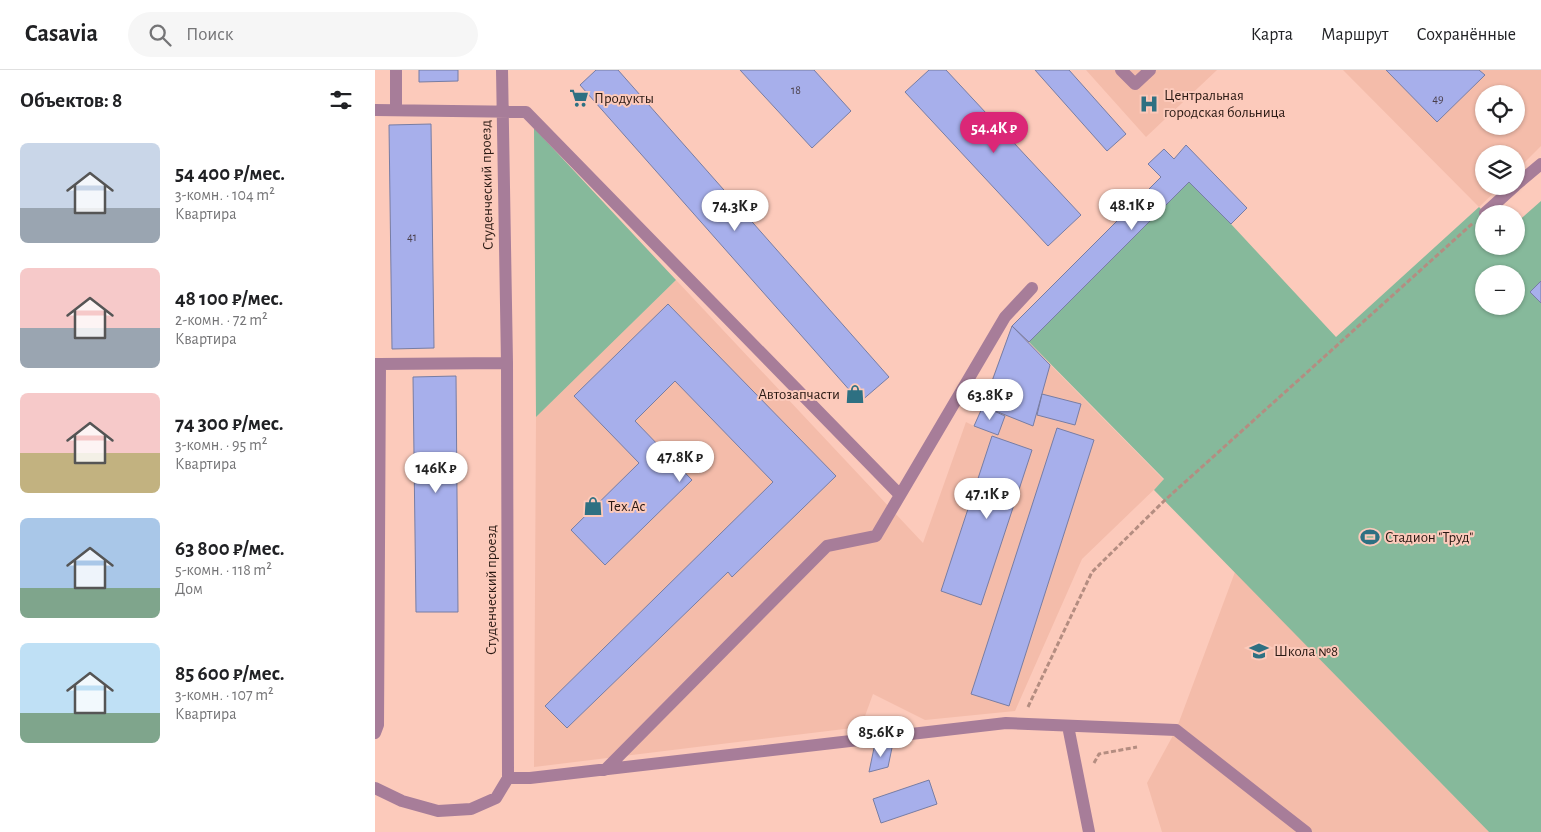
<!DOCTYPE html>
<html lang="ru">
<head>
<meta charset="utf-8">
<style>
	body { margin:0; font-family:"Alegreya Sans",sans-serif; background:#f6f6f6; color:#202124; height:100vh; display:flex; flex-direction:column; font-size:19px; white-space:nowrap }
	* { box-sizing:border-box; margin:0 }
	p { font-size:16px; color:#757577 }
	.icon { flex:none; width:28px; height:28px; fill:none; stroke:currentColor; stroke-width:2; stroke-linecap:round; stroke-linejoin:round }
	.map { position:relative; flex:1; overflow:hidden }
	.sheet { display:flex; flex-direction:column; background:#fff; width:375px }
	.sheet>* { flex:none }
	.tools { position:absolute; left:1100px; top:15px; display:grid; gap:10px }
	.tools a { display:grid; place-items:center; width:50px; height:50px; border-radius:50%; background:#fff; box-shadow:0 1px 4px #0004; font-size:25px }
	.price { position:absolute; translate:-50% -42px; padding:0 11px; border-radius:18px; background:#fff; color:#222; font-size:16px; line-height:32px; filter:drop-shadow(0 1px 2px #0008) }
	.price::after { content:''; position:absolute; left:50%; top:30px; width:15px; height:11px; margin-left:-8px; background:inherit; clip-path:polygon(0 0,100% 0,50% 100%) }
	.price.selected { background:#db2777; color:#fff }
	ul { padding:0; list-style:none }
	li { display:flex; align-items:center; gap:15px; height:125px; padding:0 20px }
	li span { display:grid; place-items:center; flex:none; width:140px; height:100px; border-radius:8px; color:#555 }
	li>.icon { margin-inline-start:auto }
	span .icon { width:60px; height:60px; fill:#fffc; stroke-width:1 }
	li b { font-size:21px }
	h2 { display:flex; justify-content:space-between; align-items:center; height:60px; padding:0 20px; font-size:21px }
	header { display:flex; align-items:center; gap:30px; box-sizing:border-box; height:70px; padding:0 25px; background:#fff; border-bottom:1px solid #e0e0e0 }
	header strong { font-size:24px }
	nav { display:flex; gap:28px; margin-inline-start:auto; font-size:18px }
	.search { width:350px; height:45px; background:#f6f6f6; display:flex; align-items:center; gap:12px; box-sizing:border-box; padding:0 18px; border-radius:28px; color:#757577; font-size:19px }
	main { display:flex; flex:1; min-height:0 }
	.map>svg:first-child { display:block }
	.built { fill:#f4bcaa; fill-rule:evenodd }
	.green { fill:#86b99b; fill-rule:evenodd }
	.building { fill:#a7afeb; stroke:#777da4 }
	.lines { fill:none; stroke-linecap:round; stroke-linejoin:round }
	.path { stroke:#b48d81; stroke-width:3; stroke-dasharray:5 2.5; stroke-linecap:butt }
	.minor { stroke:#a77d99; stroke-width:12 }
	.labels { text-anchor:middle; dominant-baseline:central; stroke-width:4; stroke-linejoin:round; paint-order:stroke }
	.number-label { font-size:12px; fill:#493e49 }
	.poi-label { font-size:15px; fill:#2a1913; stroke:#fccabb; text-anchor:start }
	.street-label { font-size:15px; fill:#2a1913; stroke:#fccabb }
</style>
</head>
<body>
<header>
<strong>Casavia</strong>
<div class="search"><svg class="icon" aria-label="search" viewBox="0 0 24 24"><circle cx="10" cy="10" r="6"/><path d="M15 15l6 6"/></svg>Поиск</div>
<nav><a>Карта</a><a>Маршрут</a><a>Сохранённые</a></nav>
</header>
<main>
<section class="sheet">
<h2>Объектов: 8<svg class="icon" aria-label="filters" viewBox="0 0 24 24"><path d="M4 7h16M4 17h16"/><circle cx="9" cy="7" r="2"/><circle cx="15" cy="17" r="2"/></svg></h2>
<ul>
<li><span style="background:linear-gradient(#c9d6e8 65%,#9aa5b1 0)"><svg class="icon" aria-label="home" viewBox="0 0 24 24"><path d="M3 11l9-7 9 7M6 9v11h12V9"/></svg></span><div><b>54 400 ₽/мес.</b><p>3-комн. · 104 m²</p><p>Квартира</p></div></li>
<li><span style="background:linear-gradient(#f6c9c9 60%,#9aa5b1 0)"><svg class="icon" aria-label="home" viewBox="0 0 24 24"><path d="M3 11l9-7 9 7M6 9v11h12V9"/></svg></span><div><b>48 100 ₽/мес.</b><p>2-комн. · 72 m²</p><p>Квартира</p></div></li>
<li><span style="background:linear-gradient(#f6c9c9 60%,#c2b280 0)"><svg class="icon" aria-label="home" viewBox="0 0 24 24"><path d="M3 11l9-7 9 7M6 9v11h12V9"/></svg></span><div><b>74 300 ₽/мес.</b><p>3-комн. · 95 m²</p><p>Квартира</p></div></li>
<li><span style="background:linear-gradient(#a9c7e8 70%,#7fa58c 0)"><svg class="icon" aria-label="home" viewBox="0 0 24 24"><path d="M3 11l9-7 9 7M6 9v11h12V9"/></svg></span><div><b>63 800 ₽/мес.</b><p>5-комн. · 118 m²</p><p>Дом</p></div></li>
<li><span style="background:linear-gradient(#bfe0f5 70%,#7fa58c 0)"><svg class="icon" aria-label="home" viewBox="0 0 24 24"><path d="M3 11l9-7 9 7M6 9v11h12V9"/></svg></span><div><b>85 600 ₽/мес.</b><p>3-комн. · 107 m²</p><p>Квартира</p></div></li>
</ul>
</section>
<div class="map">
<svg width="1166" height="762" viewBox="0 0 1166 762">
	<rect width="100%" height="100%" fill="#fccabb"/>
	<path class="built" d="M711 0H842L771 67Z
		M968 0H1166V76L1141 101V84H1109V116H1126L1104 137ZM1109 24H1141V56H1109Z
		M301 210 548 473 591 352 599 356 637 256 789 410 707 489 640 641 550 650 498 624 486 657 159 697 161 347Z
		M860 502 1114 762H787L772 713 801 660Z"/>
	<path class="green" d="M159 58 301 210 161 347Z
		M814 112 856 154 961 267 1104 137 1111 144H1109V176H1141V153L1166 131V762H1114L779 420 789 409 654 272ZM1109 204H1141V236H1109Z"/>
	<path class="building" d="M44 0H83V11L44 12Z
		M221 0H243L514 307 485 332 205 15Z
		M365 0H439L476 41 437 78Z
		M554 0H571L706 145 673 176 530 22Z
		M660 0H694L751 64 732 81Z
		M1011 0H1104L1110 5 1062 52Z
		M56 54 59 278 17 279 14 55Z
		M811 75 872 138 856 154 814 112 654 272 637 256 786 107 773 94 789 79 799 89Z
		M1166 211V233L1155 222Z
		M293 234 461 406 357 507 353 502 192 658 170 636 398 412 300 311 260 351 317 410 230 495 196 460 264 393 199 326Z
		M637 256 675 295 658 356 608 336Z
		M81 306 83 542H41L38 307Z
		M667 324 706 334 700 355 662 345Z
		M608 336 630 346 623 365 599 356Z
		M682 358 719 370 634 636 596 624Z
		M617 366 657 380 606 535 566 521Z
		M518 673 513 697 494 702 499 678Z
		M554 710 562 734 506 753 498 729Z"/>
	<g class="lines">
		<path class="path" d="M653 637 717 502 789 431 1098 153
			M719 693 724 684 762 677"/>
		<path class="minor" d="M21 0V40
			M746 0 760 14 775 0
			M0 40 151 42 525 425
			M1141 115 1166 94
			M1110 143 1140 116
			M0 294H5L3 655 0 663
			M5 294 132 293
			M693 656 714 762
			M230 700 452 476 501 466 630 247 657 218
			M133 708H155L631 653 801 660 931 762
			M0 718 27 731 63 741 96 739 121 728 133 708 132 293 127 0"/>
	</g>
	<defs>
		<g id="supermarket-bare" transform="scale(1.5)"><path d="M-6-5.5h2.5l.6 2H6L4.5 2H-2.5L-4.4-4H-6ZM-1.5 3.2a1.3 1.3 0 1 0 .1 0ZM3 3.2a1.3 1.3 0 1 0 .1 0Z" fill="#2e7082" stroke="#fccabb" stroke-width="2.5" paint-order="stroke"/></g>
		<g id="hospital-bare" transform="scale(1.5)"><path d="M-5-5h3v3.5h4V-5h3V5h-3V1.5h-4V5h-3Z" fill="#2e7082" stroke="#fccabb" stroke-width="2.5" paint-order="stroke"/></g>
		<g id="shop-bare" transform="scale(1.5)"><path d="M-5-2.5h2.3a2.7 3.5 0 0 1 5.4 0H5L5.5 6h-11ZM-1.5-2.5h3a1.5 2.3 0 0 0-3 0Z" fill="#2e7082" stroke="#fccabb" stroke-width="2.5" paint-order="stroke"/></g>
		<g id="stadium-bare" transform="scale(1.5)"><path d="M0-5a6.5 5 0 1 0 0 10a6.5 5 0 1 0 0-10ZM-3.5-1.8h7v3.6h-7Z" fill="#2e7082" stroke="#fccabb" stroke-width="2.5" paint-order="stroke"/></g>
		<g id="school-bare" transform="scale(1.5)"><path d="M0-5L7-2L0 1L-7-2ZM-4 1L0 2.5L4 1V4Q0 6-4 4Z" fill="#2e7082" stroke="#fccabb" stroke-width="2.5" paint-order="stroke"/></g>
	</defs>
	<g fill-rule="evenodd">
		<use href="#supermarket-bare" x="204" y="28"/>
		<use href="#hospital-bare" x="774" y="34"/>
		<use href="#shop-bare" x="480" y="324"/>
		<use href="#shop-bare" x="218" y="436"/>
		<use href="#stadium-bare" x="995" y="467"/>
		<use href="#school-bare" x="884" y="581"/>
	</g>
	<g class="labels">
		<g class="number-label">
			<text x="421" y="20">18</text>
			<text x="1063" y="29">49</text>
			<text x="37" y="167">41</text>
		</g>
		<g class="poi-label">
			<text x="789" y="25">Центральная<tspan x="789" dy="17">городская больница</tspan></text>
			<text x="219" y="28">Продукты</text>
			<text x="465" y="324" text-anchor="end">Автозапчасти</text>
			<text x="233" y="436">Тех.Ас</text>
			<text x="1010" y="467">Стадион "Труд"</text>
			<text x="899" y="581">Школа №8</text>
		</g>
		<g class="street-label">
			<text transform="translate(112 115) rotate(-91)">Студенческий проезд</text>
			<text transform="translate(116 520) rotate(-90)">Студенческий проезд</text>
		</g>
	</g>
</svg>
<div class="tools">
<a><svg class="icon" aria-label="locate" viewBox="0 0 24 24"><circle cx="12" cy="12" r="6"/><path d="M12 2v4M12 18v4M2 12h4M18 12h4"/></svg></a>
<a><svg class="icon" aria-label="layers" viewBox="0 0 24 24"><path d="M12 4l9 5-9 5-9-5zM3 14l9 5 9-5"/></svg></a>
<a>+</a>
<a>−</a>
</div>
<b class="price selected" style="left:619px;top:84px">54.4K ₽</b>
<b class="price" style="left:757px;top:161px">48.1K ₽</b>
<b class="price" style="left:360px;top:162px">74.3K ₽</b>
<b class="price" style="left:615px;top:351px">63.8K ₽</b>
<b class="price" style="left:305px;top:413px">47.8K ₽</b>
<b class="price" style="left:61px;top:424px">146K ₽</b>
<b class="price" style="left:612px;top:450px">47.1K ₽</b>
<b class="price" style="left:506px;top:688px">85.6K ₽</b>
</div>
</main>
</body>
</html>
